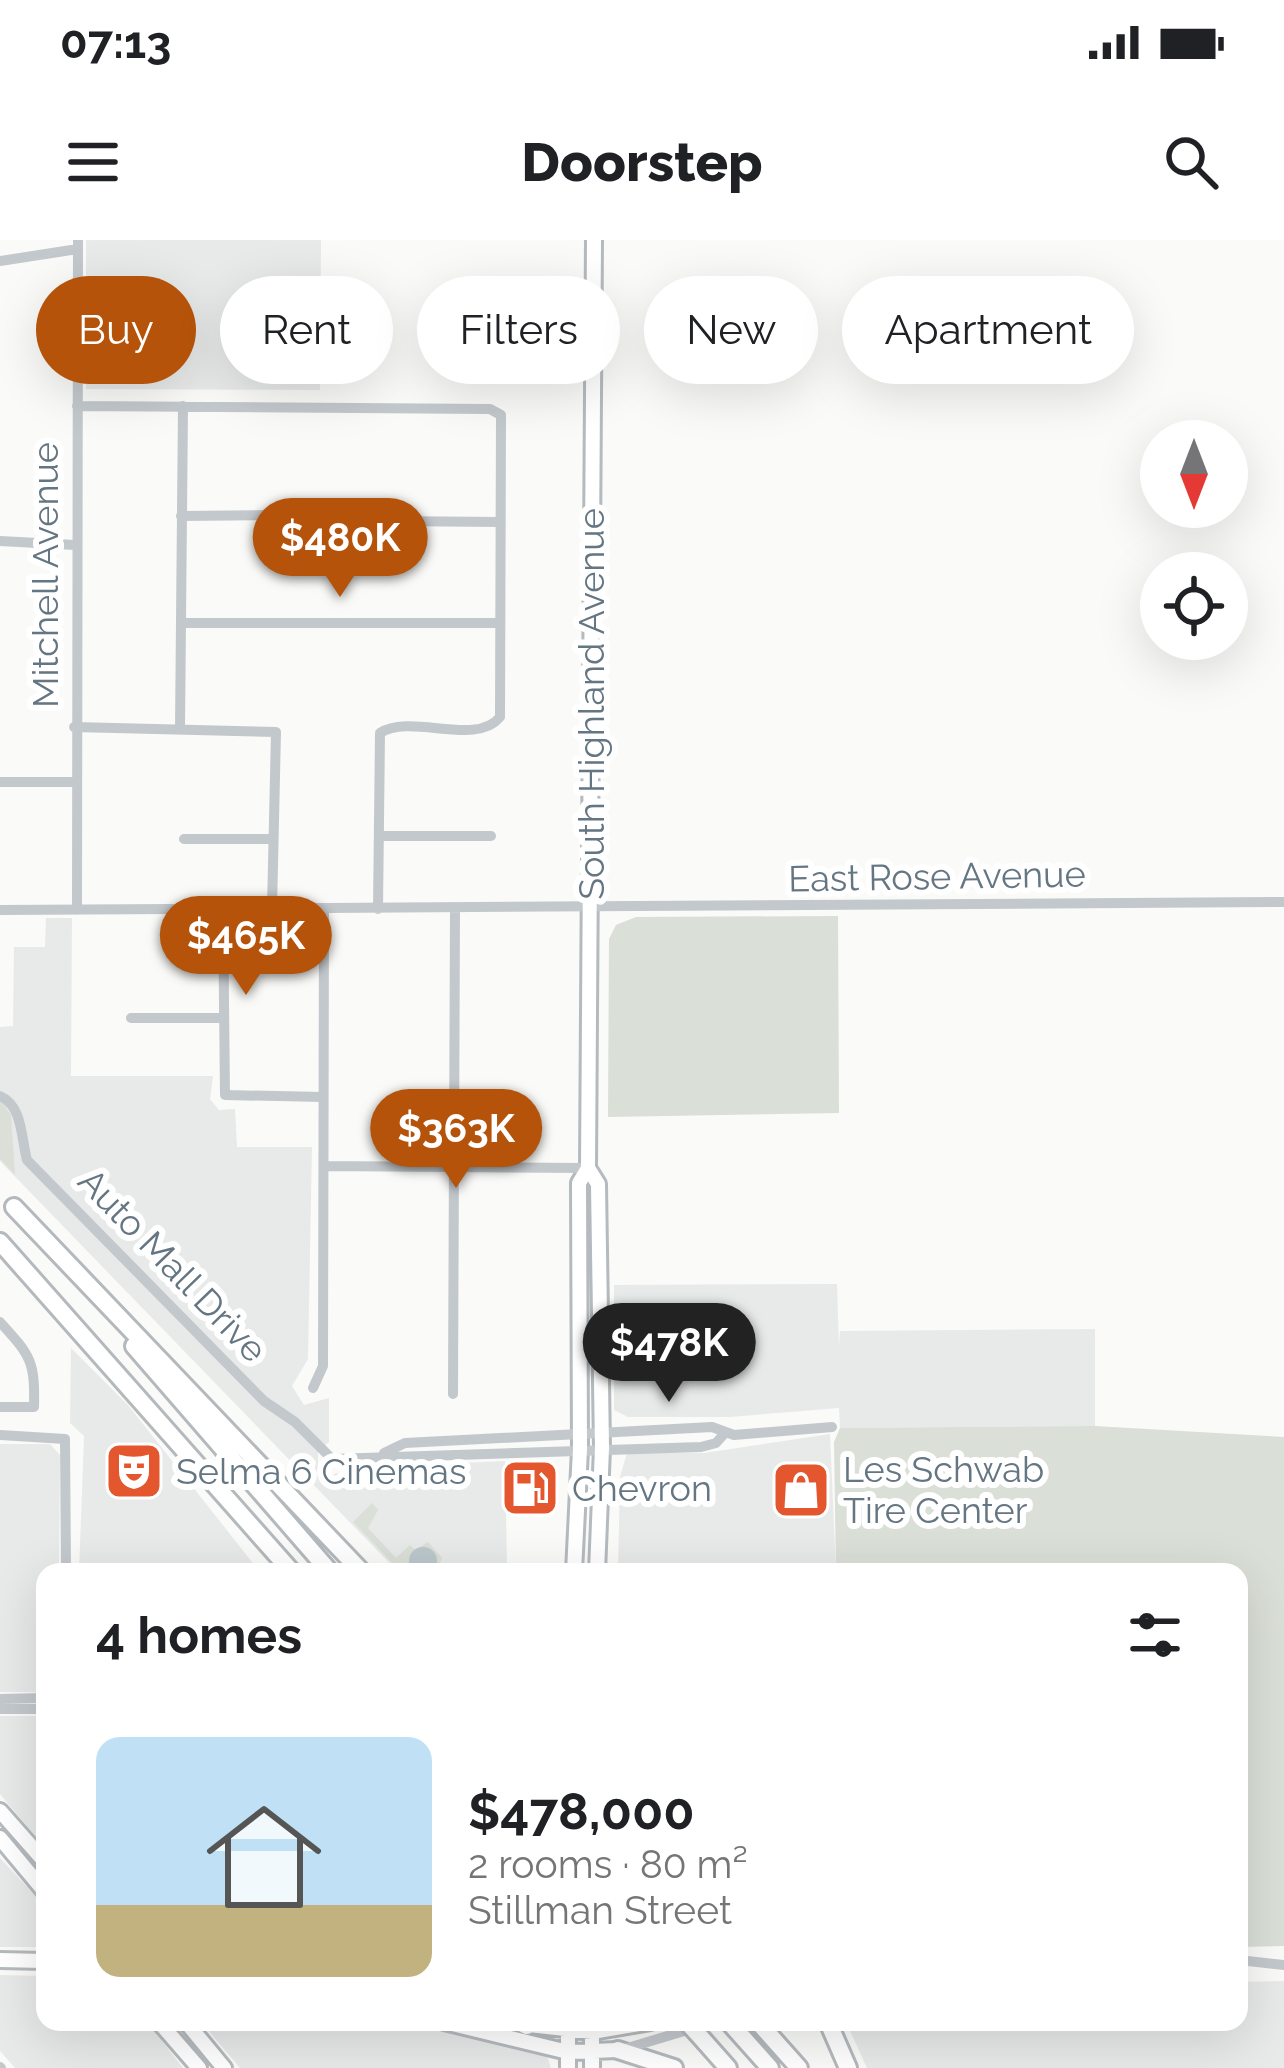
<!DOCTYPE html>
<html lang="en">
<head>
<meta charset="utf-8">
<style>
	body { margin:0; font-family:Raleway,sans-serif; background:#f2f2f2; color:#202124; height:100vh; display:flex; flex-direction:column; font-size:45px; white-space:nowrap }
	* { box-sizing:border-box; margin:0 }
	p { font-size:39px; color:#757577 }
	.icon { flex:none; width:66px; height:66px; fill:none; stroke:currentColor; stroke-width:2; stroke-linecap:round; stroke-linejoin:round }
	.map { position:relative; flex:1; overflow:hidden }
	.details { position:absolute; left:36px; top:1323px; width:1212px; height:468px; display:flex; flex-direction:column; background:#fff; border-radius:24px; box-shadow:0 12px 48px #0002 }
	.details>* { flex:none }
	.hud { position:absolute; left:36px; top:36px; width:1212px; height:108px; display:flex; gap:24px }
	.needle { width:78px; rotate:180deg }
	.controls { position:absolute; left:1140px; top:180px; display:grid; gap:24px }
	.controls a { display:grid; place-items:center; width:108px; height:108px; border-radius:50%; background:#fff; box-shadow:0 12px 48px #0002; font-size:60px }
	.price { position:absolute; translate:-50% -102px; padding:0 27px; border-radius:42px; background:#b45309; color:#fff; font-size:39px; line-height:78px; filter:drop-shadow(0 3px 6px #0008) }
	.price::after { content:''; position:absolute; left:50%; top:72px; width:36px; height:27px; margin-left:-18px; background:inherit; clip-path:polygon(0 0,100% 0,50% 100%) }
	.price.selected { background:#222; color:#fff }
	ul { padding:0; list-style:none }
	li { display:flex; align-items:center; gap:36px; height:300px; padding:0 60px }
	li+li { border-top:3px solid #e0e0e0 }
	li span { display:grid; place-items:center; flex:none; width:336px; height:240px; border-radius:24px; color:#555 }
	li>.icon { margin-inline-start:auto }
	span .icon { width:144px; height:144px; fill:#fffc; stroke-width:1 }
	li b { font-size:51px }
	h2 { display:flex; justify-content:space-between; align-items:center; height:144px; padding:0 60px; font-size:51px }
	.tag { padding:0 42px; border-radius:54px; background:#fff; box-shadow:0 12px 48px #0002; font-size:42px; line-height:108px }
	.tag.selected { background:#b45309; color:#fff }
	.status { display:flex; justify-content:space-between; align-items:center; height:84px; padding:0 60px; background:#fff; direction:ltr }
	.status svg { height:33px; fill:currentColor }
	header { display:flex; justify-content:space-between; align-items:center; height:156px; padding:0 60px; background:#fff; font-size:54px; font-weight:800 }
	.map>svg:first-child { display:block }
	.built { fill:#e8e9e9 }
	.green { fill:#dadfd7 }
	.water { fill:#bbc7cb }
	.lines { fill:none; stroke-linecap:round; stroke-linejoin:round }
	.major-casing { stroke:#b5babe; stroke-width:20 }
	.highway-casing { stroke:#b4b9bd; stroke-width:22 }
	.minor { stroke:#c3c8cc; stroke-width:10 }
	.major { stroke:#fff; stroke-width:14 }
	.highway { stroke:#fff; stroke-width:16 }
	.highway-bridge-casing { stroke:#b4b9bd; stroke-width:22; stroke-linecap:butt }
	.highway-bridge { stroke:#fff; stroke-width:16 }
	.labels { text-anchor:middle; dominant-baseline:central; stroke-width:12; stroke-linejoin:round; paint-order:stroke }
	.street-label { font-size:36px; fill:#657683; stroke:#fff }
	.poi-label { font-size:36px; fill:#657683; stroke:#fff; text-anchor:start }
</style>
</head>
<body>
<div class="status"><b>07:13</b><svg viewBox="0 0 49 12"><path d="M0 12V9h3v3zM5 12V6h3v6zM10 12V3h3v9zM15 12V0h3v12zM26 1h20v11H26zM47 4h2v5h-2z"/></svg></div>
<header><svg class="icon" aria-label="menu" viewBox="0 0 24 24"><path d="M4 6h16M4 12h16M4 18h16"/></svg>Doorstep<svg class="icon" aria-label="search" viewBox="0 0 24 24"><circle cx="10" cy="10" r="6"/><path d="M15 15l6 6"/></svg></header>
<div class="map">
<svg width="1284" height="1828" viewBox="0 0 1284 1828">
	<rect width="100%" height="100%" fill="#fafaf8"/>
	<path class="built" d="M86 0H321L320 150 86 149Z
		M46 678H72L71 836H213L210 859 219 870 235 869 237 907H312L308 1119 292 1146 304 1165 329 1158V1202L318 1211V1227L331 1235 354 1228 505 1221 507 1327 554 1332H398L0 921V787L13 786 14 707H45Z
		M837 1044 839 1106 840 1091 1095 1089V1186L840 1188 839 1168 730 1177H628L614 1170V1045Z
		M71 1108 128 1165 260 1332H79L84 1196 70 1183Z
		M830 1194 836 1332H618L620 1237 627 1213H704Z
		M0 1204H50L60 1215 59 1332H45V1452H0Z
		M0 1476H45V1608L0 1554Z
		M0 1618 45 1666V1707H0Z
		M0 1735 45 1736V1782H147L183 1828H15L0 1811Z
		M1284 1741V1828H867L846 1782H1239V1742Z
		M201 1782H428L546 1813 551 1828H240Z"/>
	<path class="green" d="M838 676 839 873 608 877 609 699 616 685 636 677Z
		M0 859 11 875 15 935 0 919Z
		M1095 1186 1284 1197V1706L1239 1707V1332H836L834 1202 840 1188Z
		M372 1263 378 1270 368 1288 396 1318 410 1305 415 1310 428 1302 442 1318 437 1332H401L353 1282Z"/>
	<path class="water" d="M409 1321a14 14 0 1 1 28 0a14 14 0 1 1-28 0Z"/>
	<g class="lines">
		<g class="major-casing">
			<path id="major" d="M588 928 598 944 602 1208 597 1332
				M574 1332 580 1209 579 943 588 928 594 0
				M0 1571 45 1622
				M0 1598 45 1652
				M0 1720 45 1721
				M159 1782 199 1828
				M186 1782 224 1828
				M444 1782 568 1812 618 1810
				M592 1782V1828
				M520 1784 592 1792 651 1782
				M568 1828V1782"/>
		</g>
		<g class="highway-casing">
			<path id="highway" d="M14 967 362 1332
				M0 1002 292 1332
				M134 1106 330 1332
				M519 1782 527 1786
				M729 1782 770 1828
				M758 1782 799 1828
				M828 1782 848 1828
				M705 1802 728 1828
				M618 1810 674 1828"/>
		</g>
		<path class="minor" d="M0 21 78 9
			M77 166 490 169 501 175 500 477C476 507 411 473 380 493L378 669
			M181 276 270 275
			M386 281 500 282
			M0 301 75 305
			M181 383H500
			M74 487 276 492 272 669
			M180 488 183 166
			M0 542H75
			M379 596H491
			M184 599H271
			M223 669 225 855 323 857
			M0 670 1284 662
			M77 670 78 0
			M131 778H223
			M0 856C23 866 21 898 27 920L264 1161 295 1182 332 1219 701 1207 716 1203 725 1193
			M324 926 588 928
			M0 1082C31 1116 35 1121 34 1167H0
			M313 1148 323 1126 324 669
			M453 1154 455 669
			M0 1195 65 1199 66 1332
			M384 1213 405 1203 712 1187 734 1195 832 1187
			M0 1459 45 1458
			M0 1469H45
			M1239 1720 1284 1725
			M621 1810 714 1782
			M0 1827 1 1828"/>
		<use href="#major" class="major"/>
		<use href="#highway" class="highway"/>
		<g class="highway-bridge-casing">
			<path id="highway-bridge" d="M687 1782 705 1802"/>
		</g>
		<use href="#highway-bridge" class="highway-bridge"/>
	</g>
	<defs>
		<g id="theatre-square" transform="scale(3)"><rect x="-9" y="-9" width="18" height="18" rx="4" fill="#e4572e" stroke="#fff"/><path d="M-5-5.5Q0-4 5-5.5V0Q5 5 0 6Q-5 5-5 0ZM-3.3-2.5H-1v1.5H-3.3ZM1-2.5H3.3v1.5H1ZM-2.8 1Q0 5.5 2.8 1Z" fill="#fff"/></g>
		<g id="fuel-square" transform="scale(3)"><rect x="-9" y="-9" width="18" height="18" rx="4" fill="#e4572e" stroke="#fff"/><path d="M-5.5-6h7V0h2V4h1.3V-2.5L3-4.5l.8-.8L6-3V5H2.5V1h-1V6h-7ZM-4.2-4.7v3.2H.2V-4.7Z" fill="#fff"/></g>
		<g id="shop-square" transform="scale(3)"><rect x="-9" y="-9" width="18" height="18" rx="4" fill="#e4572e" stroke="#fff"/><path d="M-5-2.5h2.3a2.7 3.5 0 0 1 5.4 0H5L5.5 6h-11ZM-1.5-2.5h3a1.5 2.3 0 0 0-3 0Z" fill="#fff"/></g>
	</defs>
	<g fill-rule="evenodd">
		<use href="#theatre-square" x="134" y="1231"/>
		<use href="#fuel-square" x="530" y="1248"/>
		<use href="#shop-square" x="801" y="1250"/>
	</g>
	<g class="labels">
		<g class="street-label">
			<text transform="translate(45 335) rotate(-90)">Mitchell Avenue</text>
			<text transform="translate(591 464) rotate(-90)">South Highland Avenue</text>
			<text transform="translate(937 636) rotate(-1)">East Rose Avenue</text>
			<text transform="translate(173 1025) rotate(46)">Auto Mall Drive</text>
		</g>
		<g class="poi-label">
			<text x="843" y="1229">Les Schwab<tspan x="843" dy="41">Tire Center</tspan></text>
			<text x="176" y="1231">Selma 6 Cinemas</text>
			<text x="572" y="1248">Chevron</text>
		</g>
	</g>
</svg>
<div class="controls">
<a><svg class="needle" viewBox="-14 -14 28 28"><path d="M0-13l5 13h-10z" fill="#e53935"/><path d="M0 13l5-13h-10z" fill="#757577"/></svg></a>
<a><svg class="icon" aria-label="locate" viewBox="0 0 24 24"><circle cx="12" cy="12" r="6"/><path d="M12 2v4M12 18v4M2 12h4M18 12h4"/></svg></a>
</div>
<b class="price" style="left:340px;top:360px">$480K</b>
<b class="price" style="left:246px;top:758px">$465K</b>
<b class="price" style="left:456px;top:951px">$363K</b>
<b class="price selected" style="left:669px;top:1165px">$478K</b>
<div class="hud">
<a class="tag selected">Buy</a>
<a class="tag">Rent</a>
<a class="tag">Filters</a>
<a class="tag">New</a>
<a class="tag">Apartment</a>
</div>
<section class="details">
<h2>4 homes<svg class="icon" aria-label="filters" viewBox="0 0 24 24"><path d="M4 7h16M4 17h16"/><circle cx="9" cy="7" r="2"/><circle cx="15" cy="17" r="2"/></svg></h2>
<ul>
<li><span style="background:linear-gradient(#bfe0f5 70%,#c2b280 0)"><svg class="icon" aria-label="home" viewBox="0 0 24 24"><path d="M3 11l9-7 9 7M6 9v11h12V9"/></svg></span><div><b>$478,000</b><p>2 rooms · 80 m²</p><p>Stillman Street</p></div></li>
</ul>
</section>
</div>
</body>
</html>
